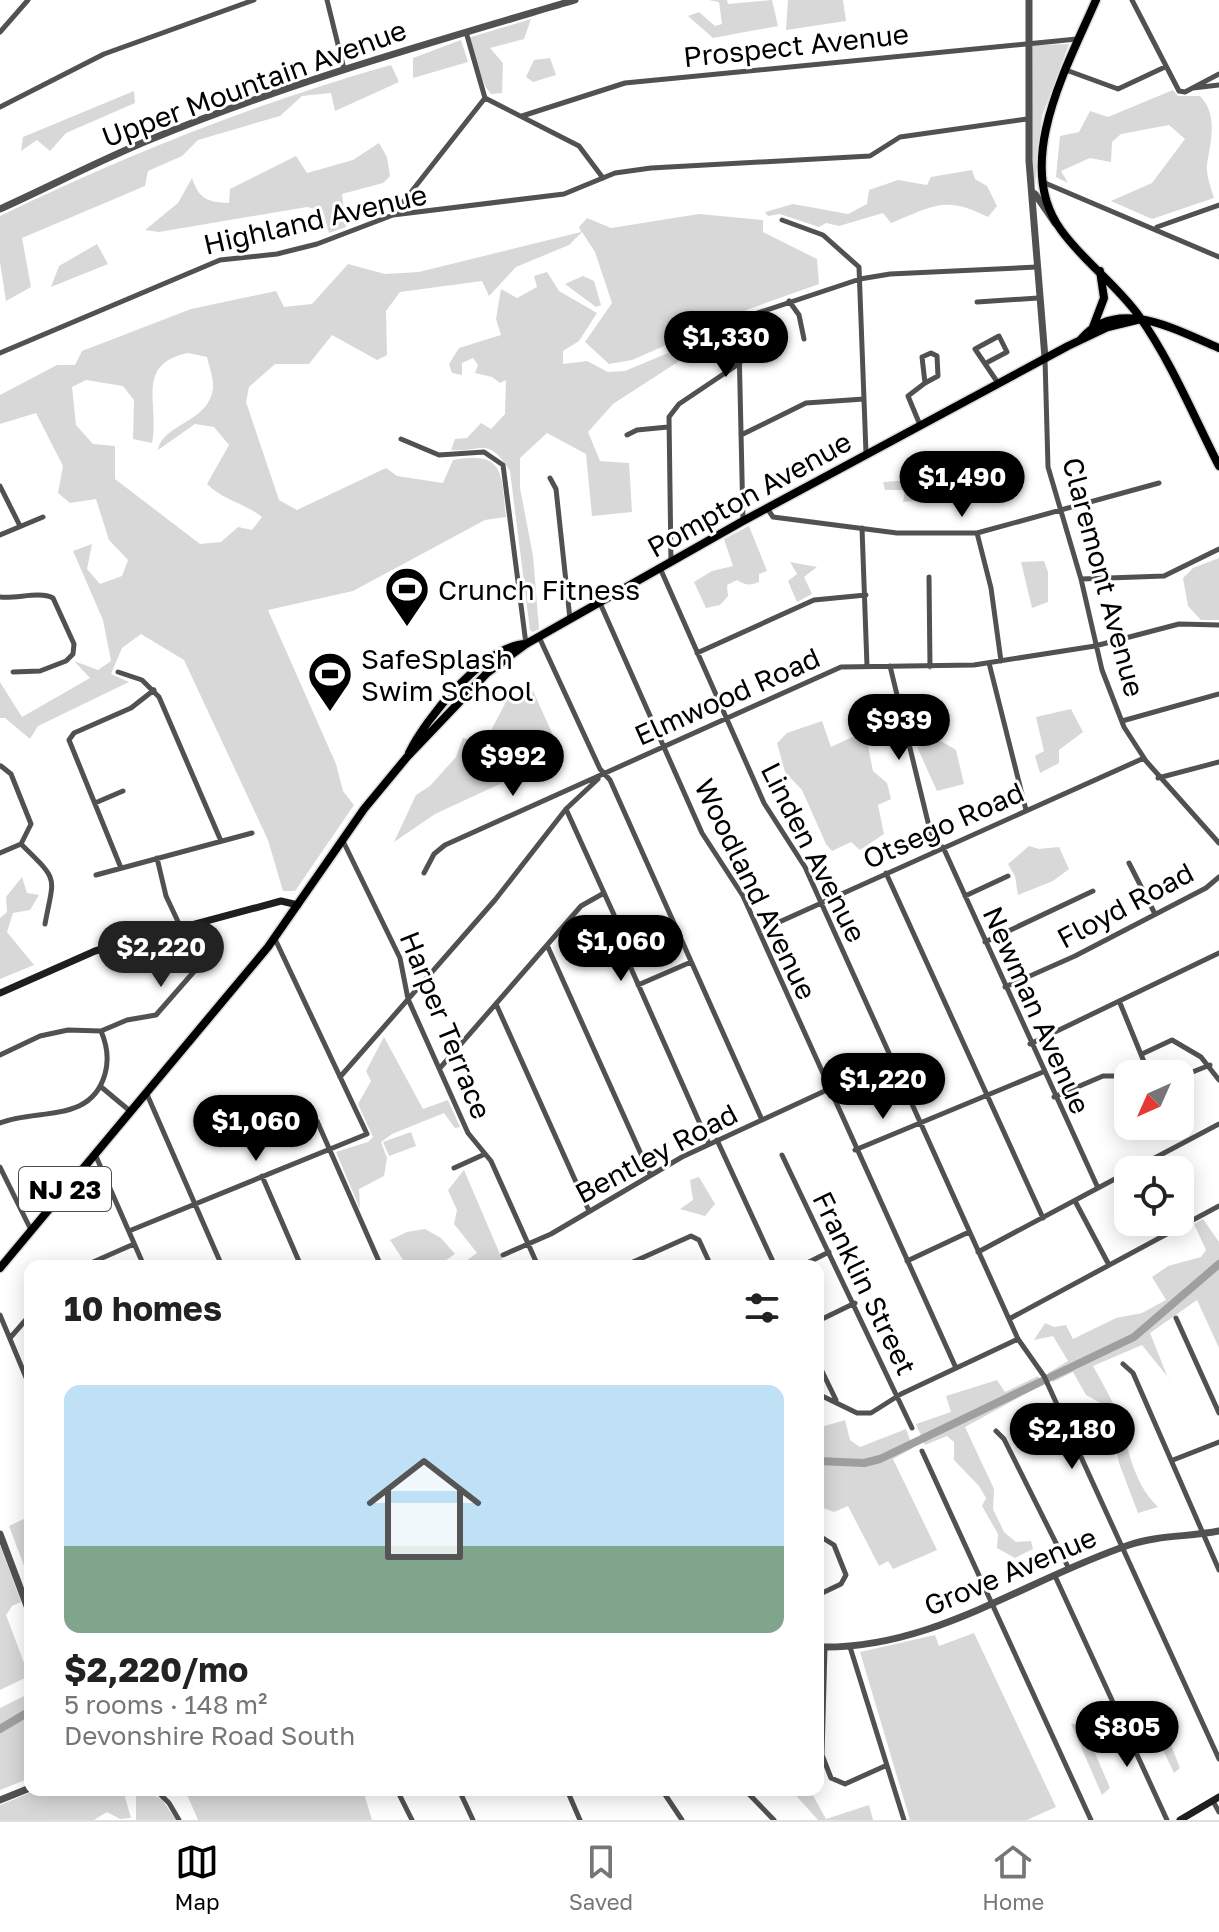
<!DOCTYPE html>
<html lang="en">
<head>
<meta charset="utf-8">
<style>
	body { margin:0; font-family:"Golos Text",sans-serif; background:#f6f6f6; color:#222; height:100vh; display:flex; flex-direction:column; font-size:30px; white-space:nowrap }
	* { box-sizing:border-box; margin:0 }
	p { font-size:26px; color:#767676 }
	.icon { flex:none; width:44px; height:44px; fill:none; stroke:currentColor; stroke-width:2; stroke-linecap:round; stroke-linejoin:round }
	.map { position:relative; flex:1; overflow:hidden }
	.panel { position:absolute; left:24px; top:1260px; width:800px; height:536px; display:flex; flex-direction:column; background:#fff; border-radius:16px; box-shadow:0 4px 20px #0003 }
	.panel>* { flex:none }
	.needle { width:52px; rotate:225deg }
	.tools { position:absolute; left:1114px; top:1060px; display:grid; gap:16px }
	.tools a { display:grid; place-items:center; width:80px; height:80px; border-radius:16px; background:#fff; box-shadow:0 4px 20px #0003; font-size:40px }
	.price { position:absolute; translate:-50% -68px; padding:0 18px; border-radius:28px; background:#000; color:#fff; font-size:26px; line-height:52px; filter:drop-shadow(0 2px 4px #0008) }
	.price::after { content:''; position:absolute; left:50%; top:48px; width:24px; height:18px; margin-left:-12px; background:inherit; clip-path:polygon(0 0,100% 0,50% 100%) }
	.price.active { background:#222; color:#fff }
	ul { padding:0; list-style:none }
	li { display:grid; align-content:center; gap:16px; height:424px; padding:0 40px }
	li+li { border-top:2px solid #e0e0e0 }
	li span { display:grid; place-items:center; height:248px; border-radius:16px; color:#555 }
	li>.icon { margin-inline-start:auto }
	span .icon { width:144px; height:144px; fill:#fffc; stroke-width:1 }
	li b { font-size:34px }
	h2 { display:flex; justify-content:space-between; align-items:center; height:96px; padding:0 40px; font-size:34px }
	.tab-bar { display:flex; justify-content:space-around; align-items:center; height:112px; border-top:2px solid #e0e0e0; background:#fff; font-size:22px; color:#767676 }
	.tab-bar a { display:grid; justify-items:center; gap:4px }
	.tab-bar .active { color:#000 }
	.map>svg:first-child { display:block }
	.green { fill:#d8d8d8; fill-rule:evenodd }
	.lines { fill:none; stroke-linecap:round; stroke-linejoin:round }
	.river { stroke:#9f9f9f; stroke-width:8 }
	.primary-casing { stroke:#dbdbdb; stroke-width:11 }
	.minor { stroke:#515151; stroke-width:5 }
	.tertiary { stroke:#515151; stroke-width:7 }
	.secondary { stroke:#1e1e1e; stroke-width:7 }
	.primary { stroke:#000; stroke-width:8 }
	.labels { text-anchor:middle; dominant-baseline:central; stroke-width:6; stroke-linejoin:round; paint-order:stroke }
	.shield { fill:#fff; stroke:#4c4c4c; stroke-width:2 }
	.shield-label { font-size:26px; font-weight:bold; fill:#000 }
	.street-label { font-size:28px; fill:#000; stroke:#fff }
	.poi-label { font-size:28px; fill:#000; stroke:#fff; text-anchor:start }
</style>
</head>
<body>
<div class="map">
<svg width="1219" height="1820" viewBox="0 0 1219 1820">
	<rect width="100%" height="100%" fill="#fff"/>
	<path class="green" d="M709 0H727L728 4 772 0 778 26 713 38 688 16 699 12 715 26 722 24 719 2Z
		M788 0H843L846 21 786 30Z
		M531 19 524 39 490 48 503 63 502 93 491 94 485 86 468 38Z
		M461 40 468 62 413 78V58Z
		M1069 44 1042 116 1035 186 1031 170 1033 45Z
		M550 58 556 75 533 82 526 77 534 60Z
		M391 65 399 82 335 111 331 93 302 96 280 116 198 140 182 156 148 171 145 186 22 238 31 287 6 301 0 262V216C126 155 256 103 391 65Z
		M1173 90 1178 96H1200C1219 115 1210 143 1207 165 1206 175 1211 188 1214 198L1152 219 1111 201 1152 183 1185 139 1169 125 1121 134 1112 142 1111 162 1090 158 1061 171 1068 183 1056 177 1060 136 1079 132 1090 111 1108 117Z
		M134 91 135 103 66 133 50 151 37 140 21 151 23 137Z
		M379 143 387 157 390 176 383 183 342 194 346 227 329 233 323 211 307 207 159 232 145 230 178 203 192 178C199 199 207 202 229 203L230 189 296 156 307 173 353 160Z
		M972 170 975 179 987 186 997 206 988 217C944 195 934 206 891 223L883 213 839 226 826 223 819 227 780 214 768 216 765 212 793 204 848 214 867 204 869 190 898 180 927 185 931 177Z
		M699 214 763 220V232L817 259 819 284 749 309 632 360 609 364 585 342 612 303 595 252 582 232 569 245 516 267 489 296 482 281 400 292 386 311 387 355 377 360 332 335 309 364H275L249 387 246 402 279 500 297 510 386 468 397 476 443 483 453 460C506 450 501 475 506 517L485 520 353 591 268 610 336 764 343 791 354 805 295 891H283L268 840 184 660 141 634 122 648 111 674 129 682 38 726 30 739 5 718H0V682L22 717 90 678 74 661 98 670 111 661 103 620 73 551 92 544 87 569 100 584 122 576 128 560 109 540 96 499 70 503 58 493 63 466 36 413 0 424V395L57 365H75L82 351 191 309 276 291 284 307 312 304 348 264 385 274 419 272 581 232 579 227 587 218 611 228ZM188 353 207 357C209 366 214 379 213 389 208 423 162 424 158 450L195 424 214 427 229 445 207 484C223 500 244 503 262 517L252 530 238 527 221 542 200 544 115 479V446L93 444 76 425 72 387 86 380 123 386 134 400 133 439 152 443C160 405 134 364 188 353Z
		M97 244 108 264 51 287 59 266Z
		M547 272 559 291 597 313 579 341 563 351V364L587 361 608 372 625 371 706 337 684 358 613 404 588 432 600 461 629 463 632 512 592 516 586 454 547 433 520 458V488L533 556 539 629 533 632 530 630 510 471C487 435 482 453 451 450L455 439 467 438 481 423 491 429 505 414 506 380 500 383 492 377 475 373 478 365 473 358 462 363V375L452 373 449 364 459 348 501 335 496 319 501 289 517 298 537 287 534 276Z
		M583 276 594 281 601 305 596 307 565 284Z
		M936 478 1001 479 1000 484 940 486 936 499 903 502 905 490H885L883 482Z
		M749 526 767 571 759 574V582C750 586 745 585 737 580L727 585 728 596 720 605 706 608 694 582 712 571 733 566 724 539Z
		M1219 558V620H1201L1188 606 1183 578 1193 568Z
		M1044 561 1048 572V602L1032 608 1021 562Z
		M790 562 817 567 804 577 812 594 797 602 788 581 797 574Z
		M533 691 562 755 435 814 394 842 416 795 430 786 456 757 463 738 485 742 508 698Z
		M1071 709 1083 732 1059 750V763L1040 773 1035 756 1044 751 1036 717Z
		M822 721 831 747 865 731 873 771 887 783 891 799 878 805 884 834 860 850 851 842 832 851 826 844 802 790 785 772 777 743 787 733Z
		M941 741 956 750 964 784 937 791 917 747Z
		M1029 846 1039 849 1059 847 1069 869 1053 881 1018 895 1015 876 1008 864Z
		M22 877 27 893 39 895 30 910 13 913 7 932 34 965 0 979V918L7 912 6 897Z
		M384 1037 423 1109 448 1100 460 1127 455 1128 444 1113 392 1134 381 1142 387 1158 384 1176 359 1189 360 1209 336 1152 368 1142 373 1137 358 1104 371 1081 366 1071Z
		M411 1132 416 1146 389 1156 383 1142Z
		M464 1170 505 1266H459L477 1253 454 1224 457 1210 448 1190Z
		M699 1177 715 1204 705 1216 680 1209 693 1200 690 1180Z
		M1203 1219 1219 1242V1348L1197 1300 1150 1333 1174 1393 1167 1376 1142 1345 1093 1366C1101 1381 1110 1395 1116 1411 1129 1445 1131 1481 1158 1507L1138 1513 1119 1463 1113 1433 1099 1402 1086 1395 1073 1372 1053 1382 1048 1373 1068 1361 1053 1336 1034 1340 1045 1323 1054 1327 1066 1325 1073 1339 1116 1318 1142 1313 1166 1300 1152 1277 1168 1266 1201 1257 1206 1250 1194 1224Z
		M425 1229 441 1238 455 1254 437 1266H407L390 1240 407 1232Z
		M1038 1376 1042 1385 965 1427 994 1489 993 1509 1004 1532 1016 1542 1031 1541 1033 1549 1015 1558 997 1548 998 1534 982 1506 986 1498 979 1486 954 1460V1442L947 1436 925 1445 916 1424 951 1412 946 1396 997 1380 1005 1392Z
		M845 1420 850 1440 860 1447 906 1429 913 1448 893 1459 937 1550 893 1569 888 1561 879 1566 848 1506 834 1512 818 1506V1428Z
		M30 1516V1578L29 1579 9 1526Z
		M0 1545 21 1602 12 1606 6 1615 29 1676 0 1690Z
		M974 1633 1056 1807 1027 1820H910L860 1652 935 1635 939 1646Z
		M30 1693V1778L0 1790V1708Z
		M1154 1713 1164 1727 1180 1768 1174 1773 1147 1716Z
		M1082 1723 1110 1788 1102 1795 1071 1724Z
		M37 1790H123L131 1818 120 1819 107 1812 94 1820H0V1805Z
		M136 1790 161 1798 176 1820H136Z
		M185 1790H363L372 1820H198Z
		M791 1790H810L826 1819 869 1805 873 1820H818Z"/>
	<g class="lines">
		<path class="river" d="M818 1461 864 1463 880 1459 1134 1337 1219 1264
			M0 1729 30 1711"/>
		<g class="primary-casing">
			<path id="primary" d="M1096 0C1068 65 1012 163 1061 230 1083 261 1116 284 1139 316 1171 361 1194 417 1219 466
				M1093 327 1104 298 1100 271
				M1081 339C1118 296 1176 330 1219 348
				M409 753C425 719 485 645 526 644
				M0 1268 268 947 364 809 407 757 487 673 526 644 743 521 1068 346 1108 327 1141 319"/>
		</g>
		<path class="minor" d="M327 0 344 69
			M1132 0 1179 91 1185 92 1219 74
			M0 32 28 0
			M1066 70 1118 89 1165 67
			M1193 88 1219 85
			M485 98 579 146 603 178
			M0 107 104 54 254 0
			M522 116 625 83 1077 39
			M1045 183 1219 257
			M393 215 485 98 466 32
			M782 220 823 235 859 267 866 453
			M1157 227 1219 205
			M789 301 799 315 804 339
			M977 302 1038 298
			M734 320 739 344 743 521
			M719 326 860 279 890 274 1037 267
			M0 353 220 260 277 254 317 244 393 215 564 194 615 173 651 168 870 156 900 137 1027 119
			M1045 359 1048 467 1081 579 1102 670 1124 727 1146 761 1219 843
			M988 362 1007 352 999 336 975 349 998 383
			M920 425 908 396 925 383 922 357 931 353 937 356 938 376 925 383
			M627 435 637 430 668 427
			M741 435 806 403 864 399
			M401 439 439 455 484 452 503 465 526 644
			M550 478 556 489 570 619
			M0 486 20 526
			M767 508 773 517 897 533H977L1159 483
			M862 528 867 666
			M977 533 991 588 1001 661
			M0 535 43 517
			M671 562 669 417 679 404 740 363
			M660 568 764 803 805 867 1018 1339 1044 1376 1219 1759
			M929 577 930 667
			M1081 579 1164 576 1219 549
			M0 597C17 599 39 591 53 598L74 644 73 654 66 661 40 671 13 672
			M600 603 702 833 743 896 956 1368
			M539 637 600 769 610 780 762 1120
			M697 653 814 600 866 595
			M989 663 1026 810
			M890 666 935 851
			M118 672 142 680 159 697 221 841
			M1122 721 1219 694
			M1158 778 1219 762
			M95 803 123 791
			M566 809 615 917 626 957 709 1144
			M343 841 400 958 408 999 468 1133 491 1161 538 1266
			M21 844C60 882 54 875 45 924
			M943 847 1098 1188
			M0 853 21 844 31 824 11 774 1 766
			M157 858 166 896 181 928
			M1129 863 1155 914
			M121 868 69 740 74 733 131 708 154 690
			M424 873 434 854 445 845 841 667 974 665 1095 646 1179 624 1219 625
			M886 873 1043 1218
			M96 875 252 833
			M965 896 1008 876
			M759 931 1144 758
			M985 942 1093 891
			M547 945 650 1174
			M638 985 691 962
			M1005 987 1075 956 1206 888 1219 877
			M1120 1003 1149 1074
			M496 1004 589 1211
			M1030 1044 1219 953
			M1142 1054 1172 1040 1201 1057 1219 1080
			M0 1055 40 1036 68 1030 101 1031 127 1020 156 1015 205 959 206 948 199 923
			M440 1068 581 906 604 893
			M340 1077 495 900 566 809 598 779
			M1180 1077 1210 1065
			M100 1086 130 1111
			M146 1092 222 1266
			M1054 1097 1103 1076H1128
			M317 1121 381 1266
			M0 1123C37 1108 91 1124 105 1074 109 1060 107 1045 101 1031
			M717 1140 775 1266
			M855 1150 1043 1072
			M95 1154 144 1266
			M782 1155 912 1428
			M0 1167 31 1230
			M454 1168 485 1154
			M1132 1170 1219 1124
			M262 1176 301 1266
			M1075 1201 1109 1265
			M129 1231 367 1134 275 939
			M978 1252 1128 1172
			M503 1255 551 1234 682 1157 829 1089
			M907 1261 969 1232
			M84 1266 134 1244
			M624 1266 691 1236 699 1240 711 1266
			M801 1266 829 1252
			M0 1315 30 1387
			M1176 1318 1219 1413
			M1009 1319 1219 1206
			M818 1321 855 1303
			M10 1338 30 1315
			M818 1363 836 1400
			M1123 1364 1133 1373 1219 1570
			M818 1394 857 1413H871L901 1394 1018 1339
			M996 1431 1004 1439 1069 1569
			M922 1451 1091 1820
			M1173 1460 1219 1442
			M818 1535 834 1545 846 1575 841 1584 818 1595
			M1055 1576 1167 1820
			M818 1629 821 1647
			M825 1647 822 1755 831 1778 845 1784 885 1766
			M850 1647 904 1820
			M156 1790 169 1803 179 1820
			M397 1790 412 1820
			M459 1790 473 1820
			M567 1790 580 1820
			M662 1790 682 1820
			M745 1790 774 1820
			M1213 1801 1219 1812"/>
		<path class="tertiary" d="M1029 0V161L1045 358
			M1035 194 1055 223
			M0 209C51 186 102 159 154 138 291 82 433 42 575 0
			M0 1534 30 1614
			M818 1647C933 1650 1024 1580 1129 1545 1158 1535 1189 1537 1219 1531
			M0 1800 30 1788"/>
		<path class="secondary" d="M0 993 95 951 281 901 298 905
			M1180 1820 1219 1797"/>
		<use href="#primary" class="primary"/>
	</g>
	<defs>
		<g id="stadium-pin" transform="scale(2.3)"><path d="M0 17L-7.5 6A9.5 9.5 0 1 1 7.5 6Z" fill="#000" stroke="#fff"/><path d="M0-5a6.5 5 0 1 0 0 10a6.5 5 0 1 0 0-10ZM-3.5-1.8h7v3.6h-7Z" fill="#fff"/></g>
	</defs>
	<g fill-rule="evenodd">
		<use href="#stadium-pin" x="407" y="589"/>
		<use href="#stadium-pin" x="330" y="674"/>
	</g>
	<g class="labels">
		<rect class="shield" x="19" y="1167" width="92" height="44" rx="6"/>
		<g class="shield-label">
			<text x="65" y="1189">NJ 23</text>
		</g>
		<g class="street-label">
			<text transform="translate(796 45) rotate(-6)">Prospect Avenue</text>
			<text transform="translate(254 83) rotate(-20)">Upper Mountain Avenue</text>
			<text transform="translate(315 219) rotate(-13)">Highland Avenue</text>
			<text transform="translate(749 494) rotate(-29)">Pompton Avenue</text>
			<text transform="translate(1104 577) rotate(75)">Claremont Avenue</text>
			<text transform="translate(727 696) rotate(-24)">Elmwood Road</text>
			<text transform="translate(943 825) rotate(-24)">Otsego Road</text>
			<text transform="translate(814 852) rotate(63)">Linden Avenue</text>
			<text transform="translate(756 889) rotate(64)">Woodland Avenue</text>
			<text transform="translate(1125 905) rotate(-28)">Floyd Road</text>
			<text transform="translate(1037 1010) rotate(66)">Newman Avenue</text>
			<text transform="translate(446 1025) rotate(68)">Harper Terrace</text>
			<text transform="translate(656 1153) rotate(-28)">Bentley Road</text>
			<text transform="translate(865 1283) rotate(64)">Franklin Street</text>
			<text transform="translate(1010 1571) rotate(-23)">Grove Avenue</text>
		</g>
		<g class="poi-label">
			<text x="438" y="589">Crunch Fitness</text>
			<text x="361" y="658">SafeSplash<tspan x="361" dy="32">Swim School</tspan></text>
		</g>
	</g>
</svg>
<div class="tools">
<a><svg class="needle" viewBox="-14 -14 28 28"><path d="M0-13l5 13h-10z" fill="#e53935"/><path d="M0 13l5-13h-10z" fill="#767676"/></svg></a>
<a><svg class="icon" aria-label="locate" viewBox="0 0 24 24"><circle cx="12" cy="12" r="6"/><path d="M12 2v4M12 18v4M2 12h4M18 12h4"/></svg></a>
</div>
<b class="price" style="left:726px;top:379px">$1,330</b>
<b class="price" style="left:962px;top:519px">$1,490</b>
<b class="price" style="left:899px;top:762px">$939</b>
<b class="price" style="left:513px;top:798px">$992</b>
<b class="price" style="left:621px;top:983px">$1,060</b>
<b class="price active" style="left:161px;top:989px">$2,220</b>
<b class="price" style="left:883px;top:1121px">$1,220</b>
<b class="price" style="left:256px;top:1163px">$1,060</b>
<b class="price" style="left:1072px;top:1471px">$2,180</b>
<b class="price" style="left:1127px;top:1769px">$805</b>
<section class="panel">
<h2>10 homes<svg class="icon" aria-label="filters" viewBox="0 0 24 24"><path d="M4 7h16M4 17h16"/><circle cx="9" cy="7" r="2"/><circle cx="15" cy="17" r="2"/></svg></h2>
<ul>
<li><span style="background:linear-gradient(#bfe0f5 65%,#7fa58c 0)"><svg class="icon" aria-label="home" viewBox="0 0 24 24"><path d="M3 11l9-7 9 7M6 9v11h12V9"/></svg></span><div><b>$2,220/mo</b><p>5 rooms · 148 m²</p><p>Devonshire Road South</p></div></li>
</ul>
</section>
</div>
<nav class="tab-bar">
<a class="active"><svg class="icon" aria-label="map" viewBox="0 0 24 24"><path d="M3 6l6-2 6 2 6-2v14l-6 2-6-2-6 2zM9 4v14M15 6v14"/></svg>Map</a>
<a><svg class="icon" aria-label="saved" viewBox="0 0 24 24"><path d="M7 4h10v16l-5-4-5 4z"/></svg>Saved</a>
<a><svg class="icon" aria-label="home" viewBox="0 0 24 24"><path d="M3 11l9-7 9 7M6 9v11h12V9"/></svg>Home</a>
</nav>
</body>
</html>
